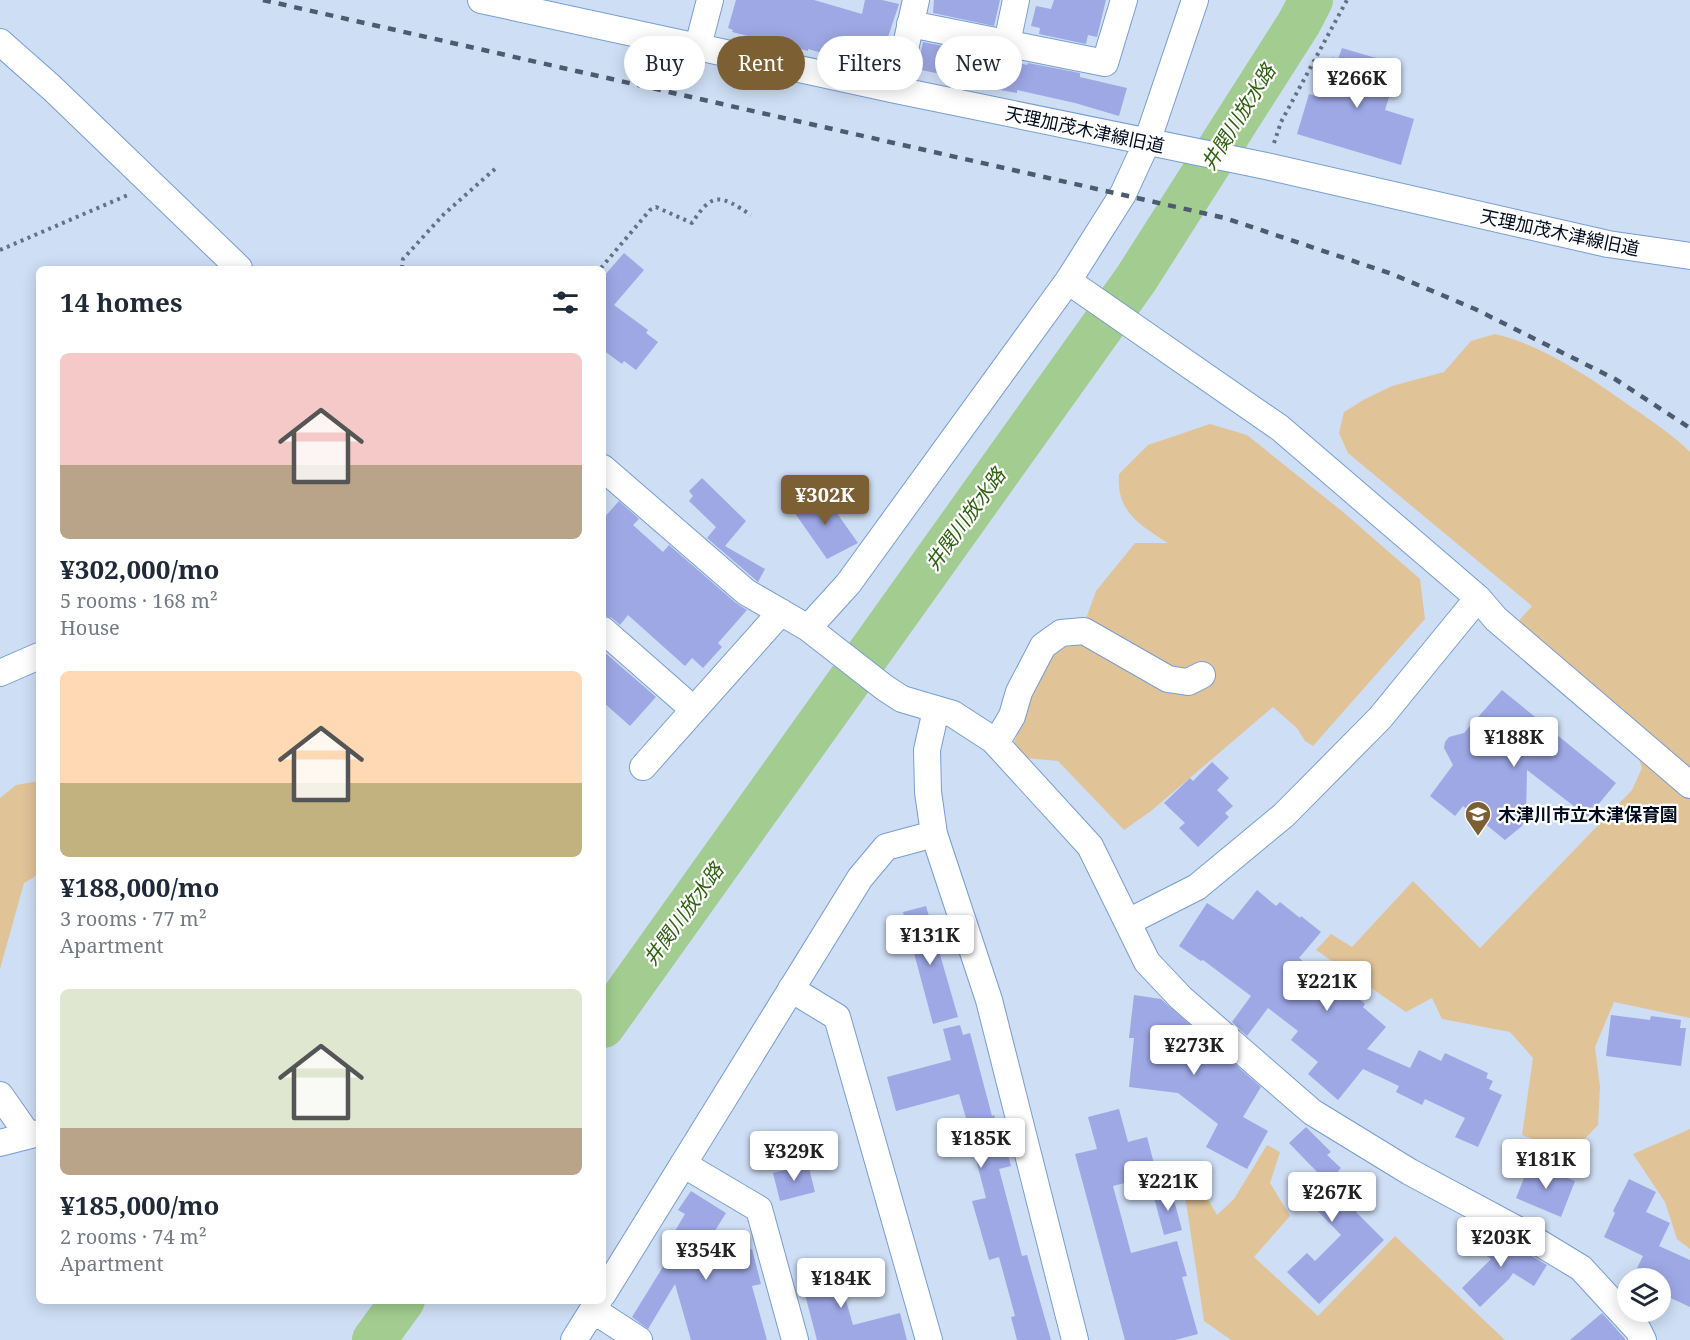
<!DOCTYPE html>
<html lang="en">
<head>
<meta charset="utf-8">
<style>
	body { margin:0; font-family:"Noto Serif","Noto Sans JP",serif; background:#f2f2f3; color:#1f2937; height:100vh; display:flex; flex-direction:column; font-size:22px; white-space:nowrap }
	* { box-sizing:border-box; margin:0 }
	p { font-size:20px; color:#747a83 }
	.icon { flex:none; width:33px; height:33px; fill:none; stroke:currentColor; stroke-width:2; stroke-linecap:round; stroke-linejoin:round }
	.map { position:relative; flex:1; overflow:hidden }
	.details { position:absolute; left:36px; top:266px; width:570px; height:1038px; display:flex; flex-direction:column; background:#fff; border-radius:9px; box-shadow:0 3px 15px #0003 }
	.details>* { flex:none }
	.guide { position:absolute; left:624px; top:36px; width:570px; height:54px; display:flex; gap:12px }
	.buttons { position:absolute; left:1617px; top:1268px; display:grid; gap:12px }
	.buttons a { display:grid; place-items:center; width:54px; height:54px; border-radius:50%; background:#fff; box-shadow:0 3px 15px #0003; font-size:30px }
	.price { position:absolute; translate:-50% -51px; padding:0 14px; border-radius:6px; background:#fff; color:#222; font-size:20px; line-height:39px; filter:drop-shadow(0 2px 3px #0008) }
	.price::after { content:''; position:absolute; left:50%; top:36px; width:18px; height:14px; margin-left:-9px; background:inherit; clip-path:polygon(0 0,100% 0,50% 100%) }
	.price.active { background:#7c5f32; color:#fff }
	ul { padding:0; list-style:none }
	li { display:grid; align-content:center; gap:12px; height:318px; padding:0 24px }
	li span { display:grid; place-items:center; height:186px; border-radius:9px; color:#555 }
	li>.icon { margin-inline-start:auto }
	span .icon { width:108px; height:108px; fill:#fffc; stroke-width:1 }
	li b { font-size:26px }
	h2 { display:flex; justify-content:space-between; align-items:center; height:72px; padding:0 24px; font-size:26px }
	.pill { padding:0 21px; border-radius:27px; background:#fff; box-shadow:0 3px 15px #0003; font-size:21px; line-height:54px }
	.pill.active { background:#7c5f32; color:#fff }
	.map>svg:first-child { display:block }
	.green { fill:#e1c398 }
	.lines { fill:none; stroke-linecap:round; stroke-linejoin:round }
	.river { stroke:#a2cc90; stroke-width:44 }
	.building { fill:#9ea8e5 }
	.minor-casing { stroke:#779dd2; stroke-width:28 }
	.path { stroke:#647186; stroke-width:4; stroke-dasharray:3 4.5; stroke-linecap:butt }
	.minor { stroke:#fff; stroke-width:26 }
	.rail { stroke:#4e5a6e; stroke-width:4.5; stroke-dasharray:8 8; stroke-linecap:butt }
	.labels { text-anchor:middle; dominant-baseline:central; stroke-width:4.5; stroke-linejoin:round; paint-order:stroke }
	.street-label { font-size:18px; fill:#020c1f; stroke:#fefefe }
	.poi-label { font-size:18px; font-weight:bold; fill:#020c1f; stroke:#fefefe; text-anchor:start }
	.water-label { font-size:20px; font-style:italic; fill:#2e600e; stroke:#fefefe }
</style>
</head>
<body>
<div class="map">
<svg width="1690" height="1340" viewBox="0 0 1690 1340">
	<rect width="100%" height="100%" fill="#cedef5"/>
	<path class="green" d="M1495 334C1544 345 1595 381 1636 410 1654 423 1673 435 1690 452V1018L1614 1002 1595 1047 1600 1087 1598 1125 1571 1153 1522 1135 1533 1058 1510 1032 1442 1019 1432 998 1406 1012 1316 950 1331 934 1352 947 1413 881 1480 948 1632 790 1642 768 1638 756 1501 641 1532 606 1348 453 1339 433 1344 412 1365 399 1392 386 1444 372 1471 341Z
		M1210 424 1247 435 1343 512 1420 579 1425 619 1313 746 1305 741 1297 728 1273 707 1151 811 1124 830 1058 761 1026 758 1014 745 1029 686 1056 653 1068 643 1083 627 1096 591 1135 543H1168C1140 525 1116 512 1119 474L1148 445Z
		M39 781V874L24 883 0 969V798L16 785Z
		M1690 1129V1249L1677 1239 1665 1202 1633 1154Z
		M1267 1145 1280 1152 1270 1183 1290 1216 1254 1257 1318 1316 1395 1236 1505 1340H1231L1204 1321 1182 1176 1199 1184 1217 1215 1234 1199Z"/>
	<g class="lines">
		<path class="river" d="M603 1026 1136 279 1299 23 1311 0
			M374 1340 403 1300"/>
	</g>
	<path class="building" d="M736 0H814L862 14 865 0H882L899 4 879 64 866 60 865 65 808 49V51L732 32 733 30 728 28Z
		M934 0H1000L994 26 933 13Z
		M1054 0H1106L1097 37 1088 35 1086 44 1039 34 1040 28 1031 26 1036 6 1051 9Z
		M923 42 988 55 1027 65 1028 63 1080 73V77L1127 88 1119 116 1075 103 1017 90V93L990 88 967 83 968 80 917 69Z
		M1342 48 1399 65 1385 110 1414 119 1401 165 1297 134 1309 94 1316 96 1324 68 1329 69 1332 57 1338 59Z
		M624 253 644 270 614 305 648 330 646 333 658 342 636 370 624 361 622 364 603 350V277Z
		M702 478 746 521 725 546 765 569 758 582 707 538 716 527 689 501 693 496 689 491Z
		M822 492 858 543 827 559 794 512Z
		M619 501 639 519 633 525 663 552 669 545 736 603 747 610 718 643 722 647 703 668 692 658 685 666 628 615 620 625 612 618 603 615V519Z
		M603 651 656 697 630 726 603 702Z
		M1502 690 1616 783 1588 817 1527 770 1526 816 1522 826 1505 840 1463 806 1455 816 1430 796 1453 765 1444 748 1445 742 1449 737 1464 733Z
		M1212 762 1229 778 1217 790 1233 806 1225 813 1229 817 1198 847 1179 828 1185 823 1164 803 1190 778 1193 781Z
		M1257 890 1276 906 1280 902 1300 918 1301 916 1321 932 1299 958 1332 983 1336 978 1365 1004 1363 1007 1386 1027 1367 1049 1410 1068 1419 1050 1441 1061 1445 1053 1488 1073 1486 1078 1493 1081 1489 1089 1502 1095 1478 1147 1455 1137 1465 1118 1425 1099 1422 1105 1396 1092 1399 1086 1363 1069 1338 1100 1308 1074 1318 1062 1291 1040 1298 1031 1268 1008 1247 1036 1232 1022 1251 996 1203 960 1201 961 1179 946 1207 903 1233 920Z
		M926 906 958 1017 933 1024 903 912Z
		M1134 995 1161 999 1261 1087 1243 1117 1268 1131 1247 1169 1206 1147 1218 1124 1178 1093 1129 1087 1134 1038H1129Z
		M1611 1015 1650 1020 1651 1016 1681 1020 1680 1028H1686L1681 1066 1606 1056Z
		M960 1025 963 1035 970 1033 992 1116 994 1115 1003 1149 1006 1148 1011 1166 999 1169 1022 1256 1027 1255 1051 1340H1017L1011 1317 1015 1316 999 1257 989 1260 972 1201 986 1198 975 1156H977L959 1094 896 1111 887 1077 951 1060 943 1029Z
		M1119 1109 1128 1142 1147 1137 1157 1175 1113 1186 1131 1253 1177 1241 1187 1276 1182 1277 1198 1334 1175 1340H1125L1075 1154 1097 1149 1088 1117Z
		M1306 1127 1331 1152 1327 1155 1341 1168 1338 1171 1363 1196 1354 1205 1359 1209 1356 1212 1384 1240 1319 1304 1287 1272 1307 1253 1315 1261 1341 1235 1303 1196 1322 1177 1289 1143Z
		M1530 1163 1575 1181 1561 1217 1516 1198Z
		M808 1164 815 1192 780 1201 773 1173Z
		M1629 1179 1656 1192 1646 1212 1670 1223 1659 1246 1690 1260V1307L1660 1293V1278L1637 1268 1643 1256 1604 1237 1615 1213 1613 1211Z
		M1171 1189 1182 1230 1164 1235 1153 1194Z
		M691 1191 726 1213 695 1263 752 1249 761 1284 752 1286 767 1340H691L675 1284 648 1329 632 1317 669 1257 662 1253 685 1214 678 1210Z
		M1486 1230 1547 1265 1534 1286 1513 1273 1509 1279 1480 1307 1462 1288 1491 1259 1475 1248Z
		M834 1258 853 1325 900 1313 907 1340H817L798 1268Z
		M1602 1313 1626 1340H1570Z"/>
	<g class="lines">
		<g class="minor-casing">
			<path id="minor" d="M481 0 896 90 1266 166 1608 244 1690 256
				M910 24 1105 63 1124 0
				M0 42 52 88 239 268
				M1007 43 1016 0
				M698 46 710 0
				M896 90 916 0
				M1068 281 1280 428 1478 598 1496 619 1690 785
				M603 468 746 592 808 628 885 688 902 699 953 714 993 740 1090 846 1147 962 1181 998 1312 1112 1410 1172 1520 1231 1581 1268 1638 1330 1643 1340
				M808 628 848 584 1068 281 1123 194 1147 142 1195 0
				M603 630 693 709
				M0 673 39 656
				M936 710 927 750 928 792 934 834 989 1000 1075 1340
				M996 743 1012 716 1019 692 1043 646 1061 633 1084 631 1168 679 1188 682 1202 675
				M643 767 781 612
				M1128 922 1197 887 1284 815 1380 718 1478 598
				M791 989 837 1017 929 1340
				M0 1095 28 1135
				M0 1143 39 1133
				M683 1164 759 1209 795 1340
				M603 1294 860 878 886 847 934 834
				M593 1310 639 1340
				M574 1340 599 1300"/>
		</g>
		<path class="path" d="M1274 143 1281 122 1347 0
			M0 250 128 195
			M402 268 403 259 444 214 496 168
			M601 268 650 210 656 207 692 223C713 191 720 195 751 215"/>
		<use href="#minor" class="minor"/>
		<path class="rail" d="M263 0 1225 218 1392 274 1475 309 1615 379 1690 428"/>
	</g>
	<defs>
		<g id="school-pin" transform="scale(1.35)"><path d="M0 17L-7.5 6A9.5 9.5 0 1 1 7.5 6Z" fill="#7c5f32" stroke="#fefefe"/><path d="M0-5L7-2L0 1L-7-2ZM-4 1L0 2.5L4 1V4Q0 6-4 4Z" fill="#fff"/></g>
	</defs>
	<g fill-rule="evenodd">
		<use href="#school-pin" x="1478" y="814"/>
	</g>
	<g class="labels">
		<g class="street-label">
			<text transform="translate(1085 129) rotate(12)">天理加茂木津線旧道</text>
			<text transform="translate(1560 232) rotate(12)">天理加茂木津線旧道</text>
		</g>
		<g class="poi-label">
			<text x="1498" y="814">木津川市立木津保育園</text>
		</g>
		<g class="water-label">
			<text transform="translate(1238 117) rotate(-58)">井関川放水路</text>
			<text transform="translate(965 519) rotate(-54)">井関川放水路</text>
			<text transform="translate(683 914) rotate(-54)">井関川放水路</text>
		</g>
	</g>
</svg>
<div class="buttons">
<a><svg class="icon" aria-label="layers" viewBox="0 0 24 24"><path d="M12 4l9 5-9 5-9-5zM3 14l9 5 9-5"/></svg></a>
</div>
<b class="price" style="left:1357px;top:109px">¥266K</b>
<b class="price active" style="left:825px;top:526px">¥302K</b>
<b class="price" style="left:1514px;top:768px">¥188K</b>
<b class="price" style="left:930px;top:966px">¥131K</b>
<b class="price" style="left:1327px;top:1012px">¥221K</b>
<b class="price" style="left:1194px;top:1076px">¥273K</b>
<b class="price" style="left:981px;top:1169px">¥185K</b>
<b class="price" style="left:794px;top:1182px">¥329K</b>
<b class="price" style="left:1546px;top:1190px">¥181K</b>
<b class="price" style="left:1168px;top:1212px">¥221K</b>
<b class="price" style="left:1332px;top:1223px">¥267K</b>
<b class="price" style="left:1501px;top:1268px">¥203K</b>
<b class="price" style="left:706px;top:1281px">¥354K</b>
<b class="price" style="left:841px;top:1309px">¥184K</b>
<div class="guide">
<a class="pill">Buy</a>
<a class="pill active">Rent</a>
<a class="pill">Filters</a>
<a class="pill">New</a>
</div>
<section class="details">
<h2>14 homes<svg class="icon" aria-label="filters" viewBox="0 0 24 24"><path d="M4 7h16M4 17h16"/><circle cx="9" cy="7" r="2"/><circle cx="15" cy="17" r="2"/></svg></h2>
<ul>
<li><span style="background:linear-gradient(#f6c9c9 60%,#b9a48a 0)"><svg class="icon" aria-label="home" viewBox="0 0 24 24"><path d="M3 11l9-7 9 7M6 9v11h12V9"/></svg></span><div><b>¥302,000/mo</b><p>5 rooms · 168 m²</p><p>House</p></div></li>
<li><span style="background:linear-gradient(#ffd9b3 60%,#c2b280 0)"><svg class="icon" aria-label="home" viewBox="0 0 24 24"><path d="M3 11l9-7 9 7M6 9v11h12V9"/></svg></span><div><b>¥188,000/mo</b><p>3 rooms · 77 m²</p><p>Apartment</p></div></li>
<li><span style="background:linear-gradient(#dfe7d0 75%,#b9a48a 0)"><svg class="icon" aria-label="home" viewBox="0 0 24 24"><path d="M3 11l9-7 9 7M6 9v11h12V9"/></svg></span><div><b>¥185,000/mo</b><p>2 rooms · 74 m²</p><p>Apartment</p></div></li>
</ul>
</section>
</div>
</body>
</html>
